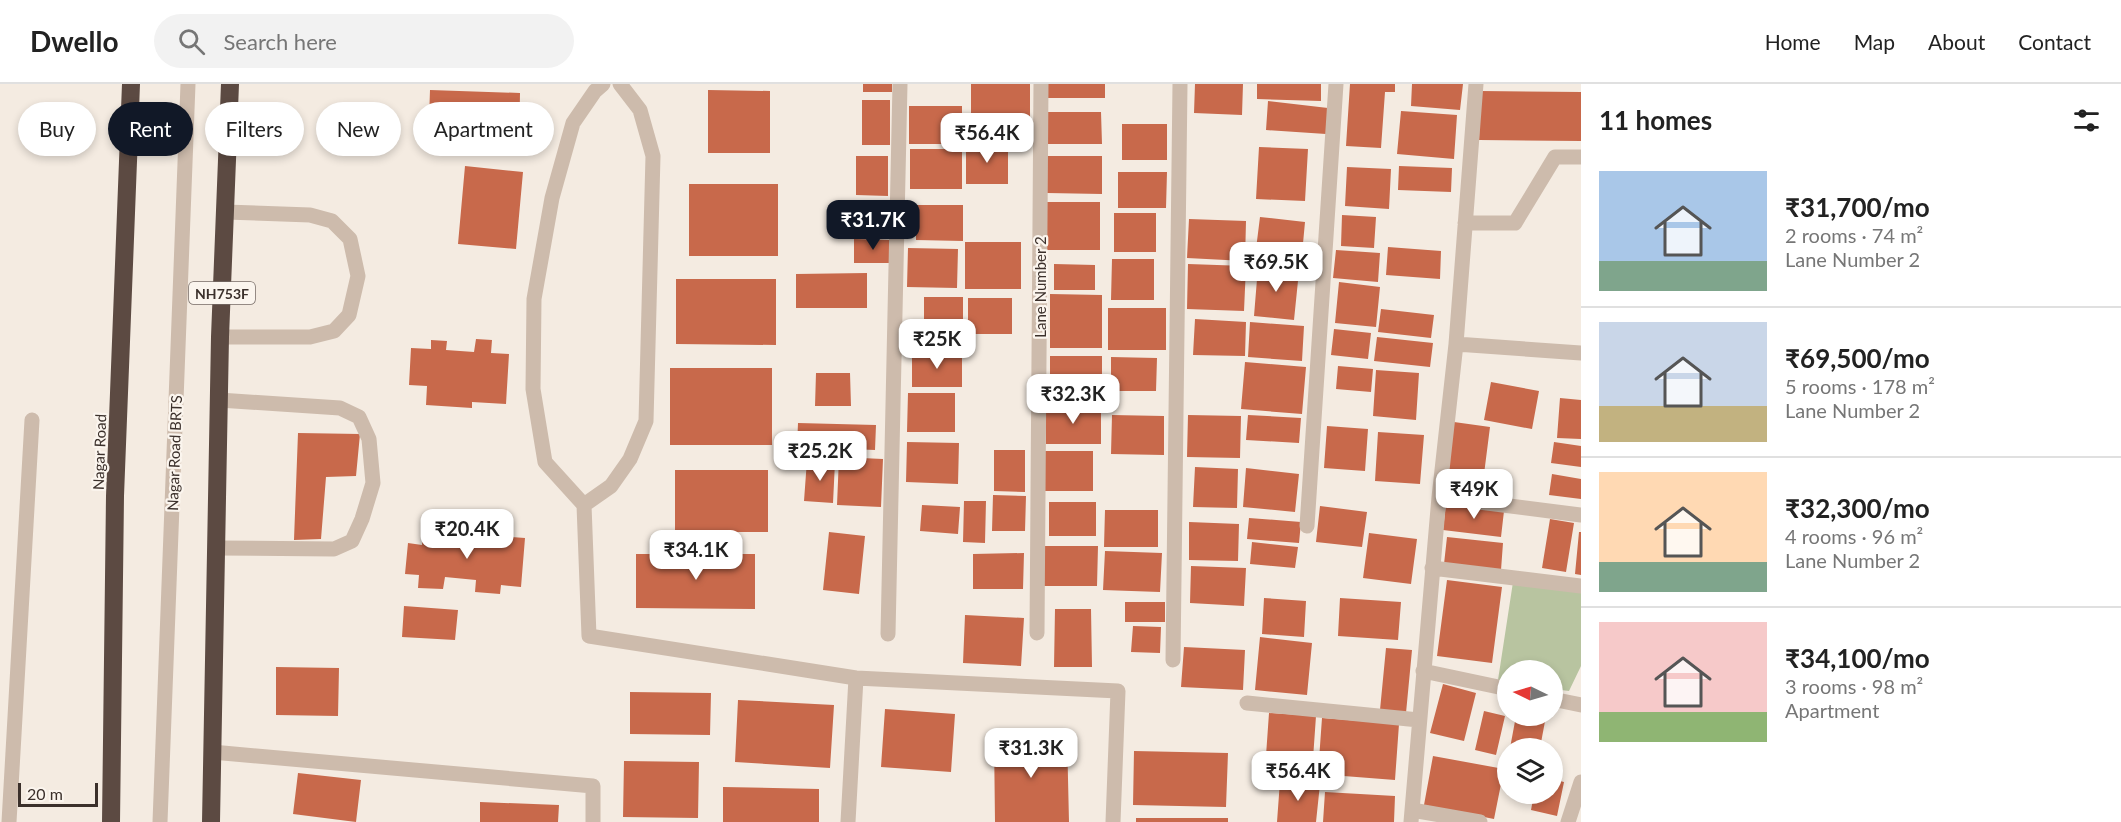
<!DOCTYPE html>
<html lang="en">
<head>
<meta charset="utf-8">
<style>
	body { margin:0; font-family:Lato,sans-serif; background:#f2f2f2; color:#222; height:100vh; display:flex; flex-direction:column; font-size:22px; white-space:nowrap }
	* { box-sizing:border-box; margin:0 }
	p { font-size:20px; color:#767676 }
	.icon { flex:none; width:33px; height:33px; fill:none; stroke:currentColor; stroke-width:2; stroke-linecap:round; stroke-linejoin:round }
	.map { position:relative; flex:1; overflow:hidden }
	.panel { display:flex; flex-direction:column; background:#fff; width:540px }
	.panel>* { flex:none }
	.top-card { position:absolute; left:18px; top:18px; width:570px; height:54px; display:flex; gap:12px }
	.needle { width:39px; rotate:275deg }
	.buttons { position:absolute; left:1497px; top:576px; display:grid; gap:12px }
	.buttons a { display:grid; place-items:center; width:66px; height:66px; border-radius:50%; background:#fff; box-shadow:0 3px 9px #0003; font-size:30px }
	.scale { position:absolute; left:18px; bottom:15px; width:80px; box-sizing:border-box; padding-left:6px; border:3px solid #3b302b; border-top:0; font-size:16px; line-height:21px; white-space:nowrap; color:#3b302b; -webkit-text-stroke:4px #fbf5ee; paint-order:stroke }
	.price { position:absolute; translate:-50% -51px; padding:0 14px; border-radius:12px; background:#fff; color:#222; font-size:20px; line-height:39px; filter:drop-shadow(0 2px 3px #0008) }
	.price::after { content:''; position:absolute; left:50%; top:36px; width:18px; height:14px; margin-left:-9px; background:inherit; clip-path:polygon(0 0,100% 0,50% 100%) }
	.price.active { background:#111827; color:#fff }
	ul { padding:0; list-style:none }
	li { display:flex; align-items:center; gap:18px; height:150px; padding:0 18px }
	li+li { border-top:2px solid #e0e0e0 }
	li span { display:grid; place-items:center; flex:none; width:168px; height:120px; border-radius:0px; color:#555 }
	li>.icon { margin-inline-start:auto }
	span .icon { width:72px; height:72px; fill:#fffc; stroke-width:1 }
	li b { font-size:26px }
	h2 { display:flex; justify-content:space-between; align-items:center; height:72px; padding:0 18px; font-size:26px }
	.tag { padding:0 21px; border-radius:27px; background:#fff; box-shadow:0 3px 9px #0003; font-size:21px; line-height:54px }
	.tag.active { background:#111827; color:#fff }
	header { display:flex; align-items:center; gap:36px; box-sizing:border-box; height:84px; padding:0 30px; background:#fff; border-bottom:2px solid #e0e0e0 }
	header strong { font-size:28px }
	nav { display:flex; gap:33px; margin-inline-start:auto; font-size:21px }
	.search { width:420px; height:54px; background:#f2f2f2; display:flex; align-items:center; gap:15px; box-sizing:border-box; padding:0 21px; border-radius:33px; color:#767676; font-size:22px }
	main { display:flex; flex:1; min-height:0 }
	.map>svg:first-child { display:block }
	.green { fill:#b8c4a0 }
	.building { fill:#c8694b }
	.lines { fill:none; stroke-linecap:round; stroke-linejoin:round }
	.minor { stroke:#cdbbac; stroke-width:15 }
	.highway { stroke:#5c4a42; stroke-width:18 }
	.labels { text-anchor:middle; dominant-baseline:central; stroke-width:4.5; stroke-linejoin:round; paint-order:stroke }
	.shield { fill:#fbf5ee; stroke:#756b66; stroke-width:1.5 }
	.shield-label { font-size:14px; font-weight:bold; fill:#3b302b }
	.street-label { font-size:15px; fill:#3b302b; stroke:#fbf5ee }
</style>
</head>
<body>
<header>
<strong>Dwello</strong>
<div class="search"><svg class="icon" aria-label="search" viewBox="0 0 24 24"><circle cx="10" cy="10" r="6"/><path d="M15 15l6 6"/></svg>Search here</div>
<nav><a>Home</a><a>Map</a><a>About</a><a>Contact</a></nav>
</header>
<main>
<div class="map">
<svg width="1581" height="738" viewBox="0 0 1581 738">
	<rect width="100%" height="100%" fill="#f4ebe1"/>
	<path class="green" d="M1513 498 1581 509V582L1569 607 1553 605 1552 586H1508L1507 598 1498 596Z"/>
	<path class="building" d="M863 0H892V8H863Z
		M971 0H1030V46H971Z
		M1048 0H1105V14H1048Z
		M1195 0H1243L1242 31 1194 29Z
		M1257 0H1321V17L1257 15Z
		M1350 0H1395V8H1385L1381 64 1346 62Z
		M1412 0H1463L1460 26 1411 22Z
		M430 6 520 9 519 67 428 65Z
		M708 6 770 7V69H708Z
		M1480 7 1581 8V57L1479 56Z
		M862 16H890V61H862Z
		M1268 17 1328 24 1326 50 1266 46Z
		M909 22H962V60H909Z
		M1401 27 1457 31 1454 75 1397 70Z
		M1046 28H1101L1102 60H1046Z
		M1122 40H1167V76H1122Z
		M966 61H1008V100H966Z
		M1259 63 1308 65 1305 117 1256 115Z
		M910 65H962V105H910Z
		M856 72H888V112L856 111Z
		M1047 72H1102V110L1047 109Z
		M465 82 523 88 516 165 458 160Z
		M1399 82 1452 84 1451 108 1398 106Z
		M1347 83 1391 85 1389 125 1345 122Z
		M1118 88H1167L1166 124H1118Z
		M689 100H778V172H689Z
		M1044 118H1100V166H1045Z
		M916 121H963V157L916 156Z
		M855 123H887V150L855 151Z
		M1114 129H1156V168H1114Z
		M1342 131 1376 133 1374 164 1341 162Z
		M1260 133 1305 138 1302 170 1256 165Z
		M1189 135 1246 137 1245 177 1187 174Z
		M854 155 891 156 892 179H854Z
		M965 158H1021V205H965Z
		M1388 163 1441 167 1440 195 1386 191Z
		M908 164 958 165 957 204 907 203Z
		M1336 166 1380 169 1378 198 1333 194Z
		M1112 175H1154V216H1111Z
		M1054 180 1095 181V206H1054Z
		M1188 180 1246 182 1244 227 1187 225Z
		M1258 183 1299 187 1294 236 1254 232Z
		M867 189V224H796V190Z
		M676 195H776V261L676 260Z
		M1339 198 1380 203 1376 243 1335 239Z
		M1050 210 1102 211V264H1050Z
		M924 213H963V254H924Z
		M968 214H1012V250H968Z
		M1108 224H1166V266H1108Z
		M1381 225 1434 231 1431 254 1378 248Z
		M1195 235 1246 238 1245 272 1193 271Z
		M1250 238 1304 242 1302 277 1248 273Z
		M1334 245 1371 249 1368 275 1331 271Z
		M1377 253 1433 259 1430 283 1374 277Z
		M476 255 492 256 491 269 509 270 506 320 472 318V324L426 321 427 302 409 301 411 264 431 265V256L447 257 446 266 474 268Z
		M912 268H962V303H912Z
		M1050 272H1102V309H1050Z
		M1111 273 1157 274 1156 307H1111Z
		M1245 278 1306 283 1302 330 1241 325Z
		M1338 282 1373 285 1371 308 1336 305Z
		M670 284H772V361H670Z
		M1376 286 1419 289 1416 336 1373 332Z
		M816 289H850L851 322H815Z
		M1491 298 1539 307 1532 345 1484 336Z
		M908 309H955V348H907Z
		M1560 314 1581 316V355L1557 354Z
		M1046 322 1101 323V360H1046Z
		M1112 331 1164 332V371L1111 370Z
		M1188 331 1241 332 1240 374 1187 373Z
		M1248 331 1301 334 1299 359 1246 356Z
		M1454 338 1490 343 1483 398 1447 393Z
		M798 339 876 341 875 366 797 363Z
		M1327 342 1368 345 1365 387 1324 384Z
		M1378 348 1424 351 1420 400 1375 397Z
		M298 349 360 350 356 392 326 393 321 455 294 456Z
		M907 358 959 359 958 400 906 398Z
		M1554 358 1581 362V383L1551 379Z
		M994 366H1025V408L994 407Z
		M1044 367H1093V407H1044Z
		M839 373 883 375 881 423 837 421Z
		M807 376 835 378 833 419 804 417Z
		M1195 383 1238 385 1237 424 1193 423Z
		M1246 384 1299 390 1295 428 1243 423Z
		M675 386H768V448H675Z
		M1552 390 1581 395V415L1549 411Z
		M993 411 1026 412 1025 447H992Z
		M964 417H986L985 459 963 458Z
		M1049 418H1096V452H1049Z
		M1446 420 1504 427 1501 453 1443 446Z
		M922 421 960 423 958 450 920 447Z
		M1320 422 1367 428 1362 463 1316 458Z
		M1105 426H1158V463H1104Z
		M1249 434 1301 438 1299 459 1247 455Z
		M1550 435 1574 439 1566 488 1542 484Z
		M1189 438 1239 440 1238 477 1189 476Z
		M423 446 525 454 521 503 501 501 500 510 475 508 476 496 445 493 443 505 418 504 419 491 405 490 408 459 422 461Z
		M829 448 865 452 859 510 823 506Z
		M1579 448H1581V491L1575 490Z
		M1369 449 1417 455 1411 500 1363 494Z
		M1447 453 1503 459 1501 486 1444 480Z
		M1252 458 1298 463 1295 484 1250 480Z
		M1042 462H1098L1097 502H1042Z
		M1105 467 1162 469 1160 508 1103 506Z
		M1024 469 1023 505H973V470Z
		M636 470H755V525L636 524Z
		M1191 482 1246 484 1244 522 1190 519Z
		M1447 496 1502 503 1492 579 1437 572Z
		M1264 514 1306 517 1304 553 1262 550Z
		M1340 514 1401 518 1398 556 1338 552Z
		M1125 518H1165V538H1125Z
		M404 522 458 526 455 556 402 553Z
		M1055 525H1091L1092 583H1054Z
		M965 531 1024 534 1021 582 963 579Z
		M1133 542 1161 543 1160 569 1131 568Z
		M1260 553 1312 559 1307 611 1255 606Z
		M1184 563 1245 566 1243 606 1181 603Z
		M1386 564 1412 566 1406 629 1380 626Z
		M276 583 339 584 338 632 276 631Z
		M1443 600 1476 609 1464 657 1430 649Z
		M630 608 711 609 710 651 630 650Z
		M738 616 834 621 830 684 735 678Z
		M885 625 955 630 951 688 881 683Z
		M1484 627 1505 632 1496 671 1475 666Z
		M1269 629 1316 632 1312 689 1265 686Z
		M1516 632H1546L1540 664H1510Z
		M1322 634 1399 640 1395 696 1318 690Z
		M1067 651 1069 738H995L994 653Z
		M1134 667 1228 669 1226 723 1133 721Z
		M1433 672 1504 685 1494 735 1424 721Z
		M624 677 699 678 698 734 623 733Z
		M298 689 361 696 356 738 293 730Z
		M1552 695 1564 698 1557 732 1531 726 1534 710H1552Z
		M1280 697 1320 700 1316 738H1277Z
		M723 703 819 705V738H723Z
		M1325 708 1395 712 1394 738H1323Z
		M480 718 559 721 558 738H480Z
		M1136 734H1228V738H1136Z"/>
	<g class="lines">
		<path class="minor" d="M603 0 595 7 573 39 552 114 534 215 533 305 545 378 584 421 589 552 856 594 1118 607 1113 738
			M1465 139H1515L1555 73H1581
			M220 253H310L334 247 349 231 358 192 350 155 332 137 310 131 225 128
			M1456 260 1581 269
			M1439 413 1581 431
			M584 421 611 402 630 375 646 337 653 72 640 26 620 0
			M1307 442 1336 0
			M216 464 334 465 352 457 362 435 373 399 369 355 359 333 340 324 219 316
			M1432 484 1581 502
			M1037 549 1041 0
			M888 550 900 0
			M1173 576 1180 0
			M1423 587 1508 605
			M1552 615 1581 621
			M1247 619 1419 636
			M212 668 593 702V738
			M1412 726 1480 738
			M9 738 32 336
			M160 738 188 0
			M848 738 856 594
			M1411 738 1439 413 1456 260 1476 0
			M1568 738 1581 698"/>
		<path class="highway" d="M111 738 115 412 131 0
			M211 738 220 253 230 0"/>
	</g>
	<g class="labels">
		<rect class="shield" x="189" y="198" width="66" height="22" rx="4.5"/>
		<g class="shield-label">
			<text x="222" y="209">NH753F</text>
		</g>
		<g class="street-label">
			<text transform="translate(1040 203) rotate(-90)">Lane Number 2</text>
			<text transform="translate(99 368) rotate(-88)">Nagar Road</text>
			<text transform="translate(174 369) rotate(-88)">Nagar Road BRTS</text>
		</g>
	</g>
</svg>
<div class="buttons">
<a><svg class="needle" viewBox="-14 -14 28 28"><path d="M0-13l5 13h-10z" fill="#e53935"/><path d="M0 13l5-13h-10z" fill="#767676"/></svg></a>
<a><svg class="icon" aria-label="layers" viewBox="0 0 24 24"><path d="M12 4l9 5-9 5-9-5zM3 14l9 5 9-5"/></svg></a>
</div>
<div class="scale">20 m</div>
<b class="price" style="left:987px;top:80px">₹56.4K</b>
<b class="price active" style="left:873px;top:167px">₹31.7K</b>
<b class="price" style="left:1276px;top:209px">₹69.5K</b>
<b class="price" style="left:937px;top:286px">₹25K</b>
<b class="price" style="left:1073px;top:341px">₹32.3K</b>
<b class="price" style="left:820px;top:398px">₹25.2K</b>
<b class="price" style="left:1474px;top:436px">₹49K</b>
<b class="price" style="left:467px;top:476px">₹20.4K</b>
<b class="price" style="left:696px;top:497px">₹34.1K</b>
<b class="price" style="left:1031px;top:695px">₹31.3K</b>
<b class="price" style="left:1298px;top:718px">₹56.4K</b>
<div class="top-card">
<a class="tag">Buy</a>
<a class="tag active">Rent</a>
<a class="tag">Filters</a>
<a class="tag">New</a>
<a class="tag">Apartment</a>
</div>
</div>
<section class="panel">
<h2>11 homes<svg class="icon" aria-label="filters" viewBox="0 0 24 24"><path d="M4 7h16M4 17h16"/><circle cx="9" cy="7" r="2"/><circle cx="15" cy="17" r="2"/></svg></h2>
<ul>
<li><span style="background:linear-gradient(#a9c7e8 75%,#7fa58c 0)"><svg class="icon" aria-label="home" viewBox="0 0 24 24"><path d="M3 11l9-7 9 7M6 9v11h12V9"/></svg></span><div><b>₹31,700/mo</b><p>2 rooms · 74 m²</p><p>Lane Number 2</p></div></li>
<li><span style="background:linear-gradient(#c9d6e8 70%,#c2b280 0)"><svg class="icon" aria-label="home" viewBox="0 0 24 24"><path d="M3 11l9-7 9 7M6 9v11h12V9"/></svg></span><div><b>₹69,500/mo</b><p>5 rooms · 178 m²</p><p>Lane Number 2</p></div></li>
<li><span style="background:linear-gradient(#ffd9b3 75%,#7fa58c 0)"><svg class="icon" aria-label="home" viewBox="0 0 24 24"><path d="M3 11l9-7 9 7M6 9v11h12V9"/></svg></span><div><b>₹32,300/mo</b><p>4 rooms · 96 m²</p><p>Lane Number 2</p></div></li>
<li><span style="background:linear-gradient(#f6c9c9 75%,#8fb573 0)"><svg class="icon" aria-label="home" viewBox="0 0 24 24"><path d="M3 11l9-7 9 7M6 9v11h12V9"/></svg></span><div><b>₹34,100/mo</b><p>3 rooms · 98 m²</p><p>Apartment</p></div></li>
</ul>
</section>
</main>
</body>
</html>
